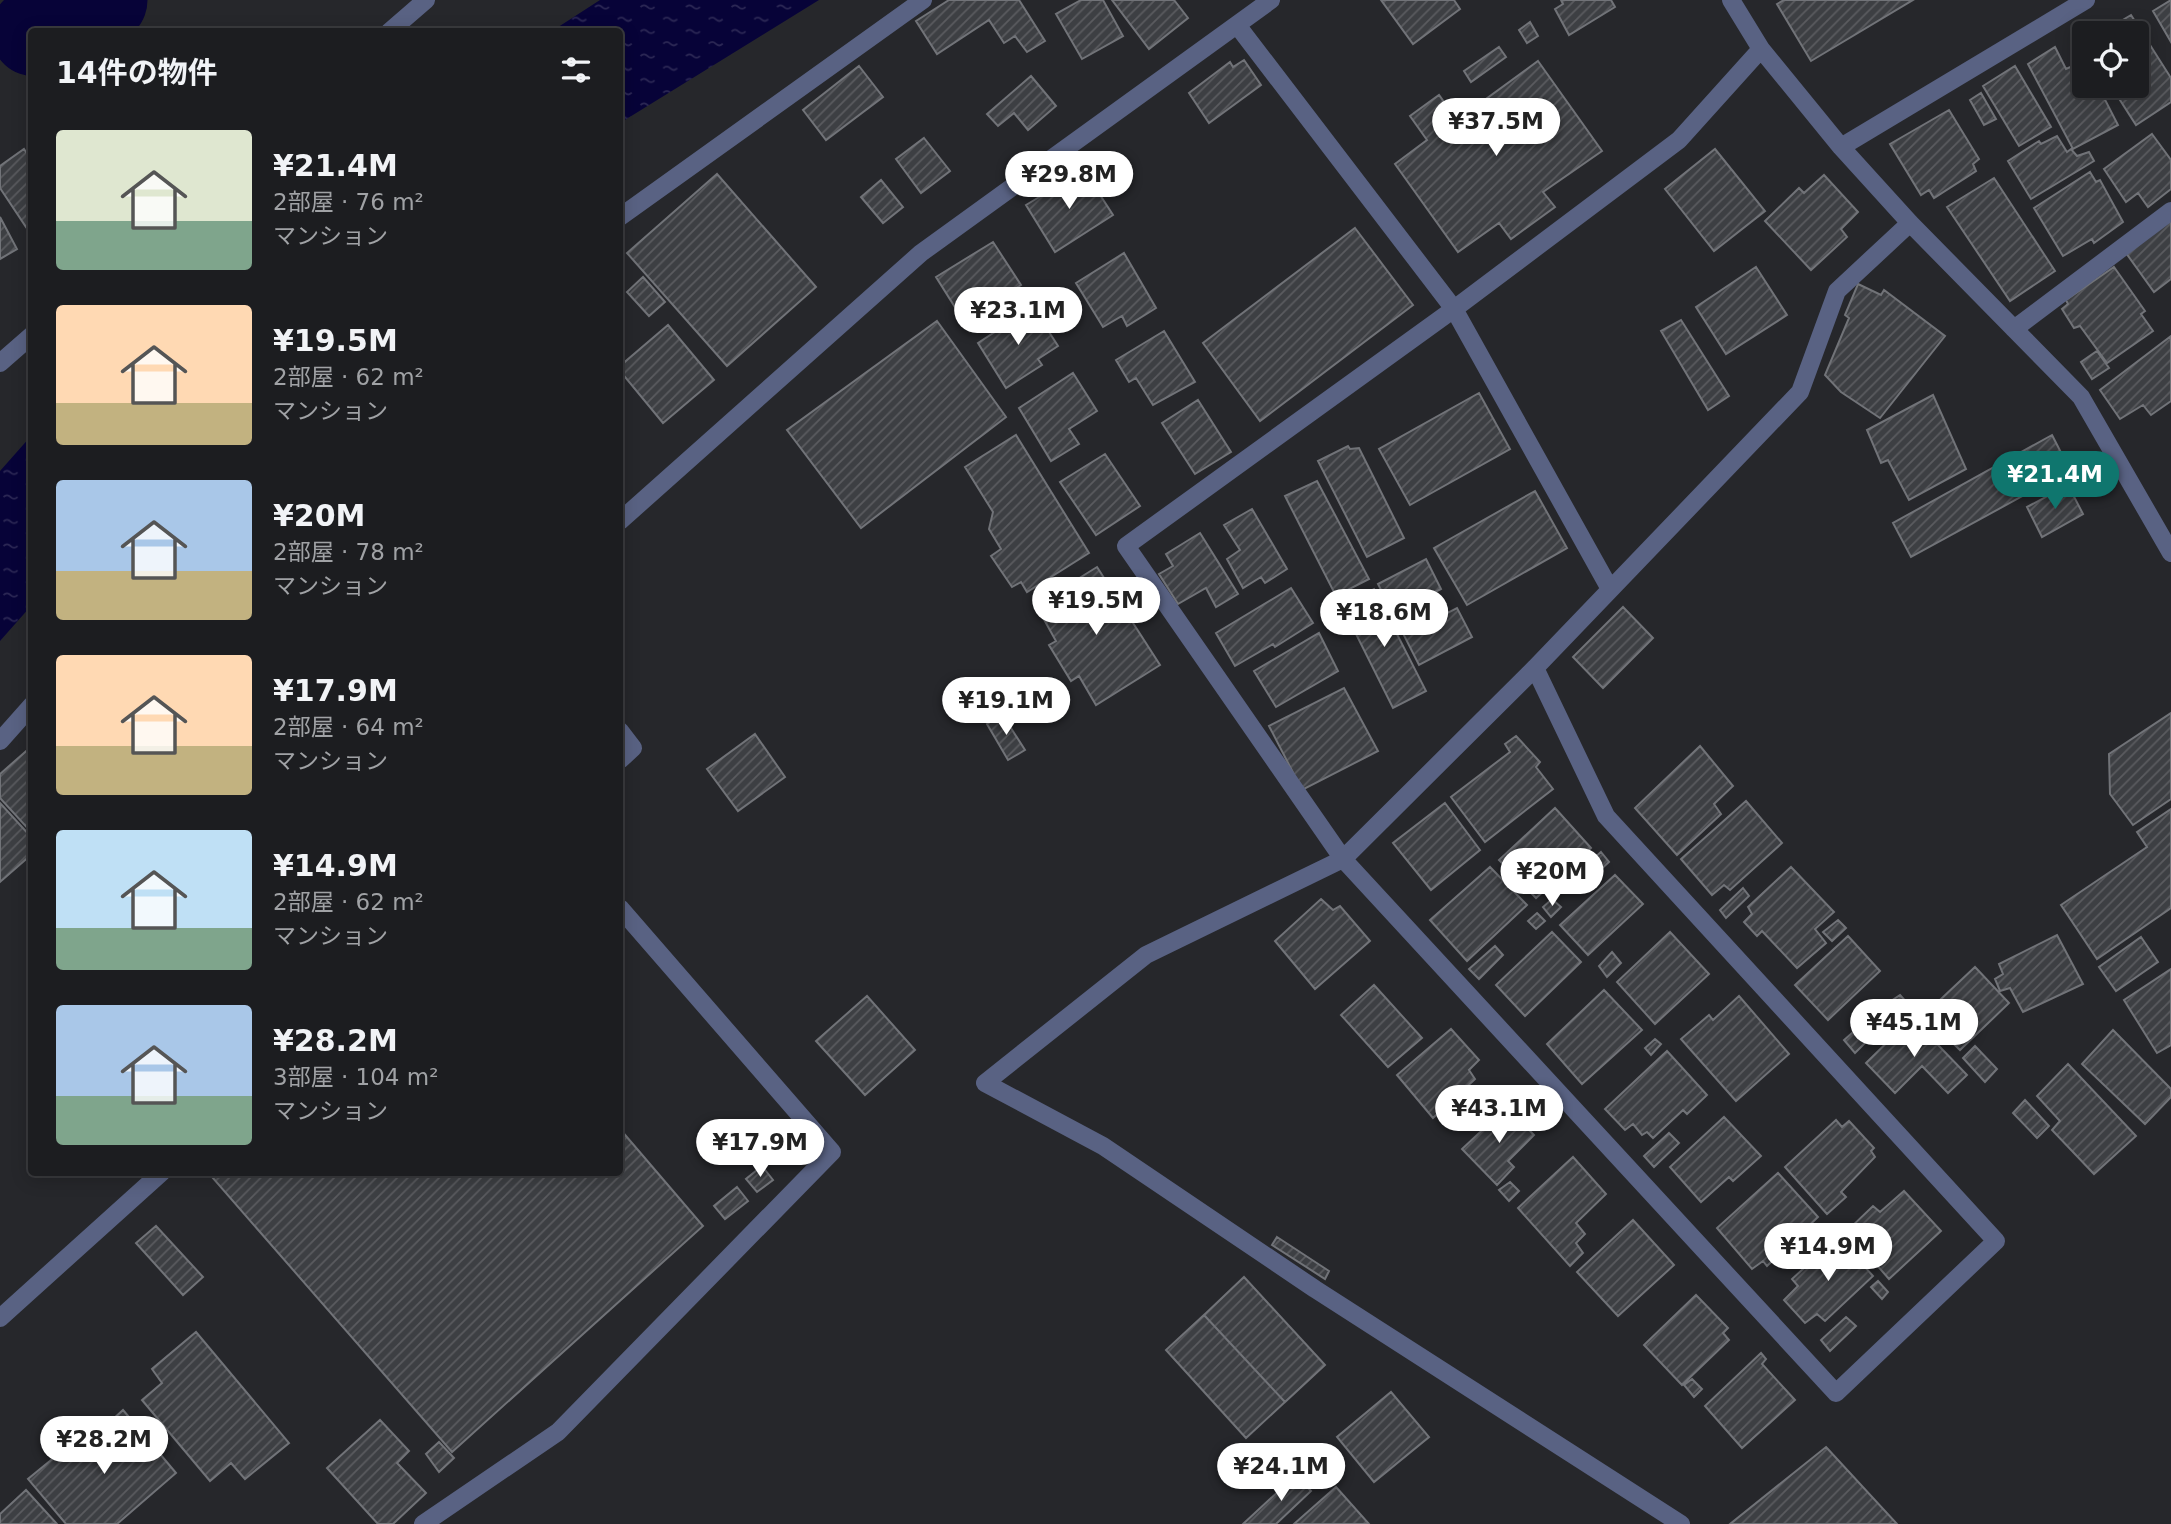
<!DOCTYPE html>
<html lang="ja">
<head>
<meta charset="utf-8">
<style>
	body { margin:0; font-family:"DejaVu Sans","Noto Sans JP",sans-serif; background:#252629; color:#f1f3f6; height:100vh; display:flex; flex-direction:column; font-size:26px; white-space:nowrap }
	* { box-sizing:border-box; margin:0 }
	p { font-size:23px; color:#a0a2a5 }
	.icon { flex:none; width:38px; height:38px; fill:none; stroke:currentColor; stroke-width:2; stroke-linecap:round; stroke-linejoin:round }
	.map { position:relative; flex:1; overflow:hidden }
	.sheet { position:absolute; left:28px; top:28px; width:595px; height:1148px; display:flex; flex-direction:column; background:#1c1d20; border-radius:7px; box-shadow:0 4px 18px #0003,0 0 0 2px #3a3b3e }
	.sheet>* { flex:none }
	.buttons { position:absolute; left:2072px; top:21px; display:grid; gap:14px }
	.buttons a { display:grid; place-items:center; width:77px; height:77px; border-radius:7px; background:#1c1d20; box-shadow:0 4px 18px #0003,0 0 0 2px #3a3b3e; font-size:35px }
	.price { position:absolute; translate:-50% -60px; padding:0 16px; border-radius:24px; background:#fff; color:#222; font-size:23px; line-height:46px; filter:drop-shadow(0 2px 4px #0008) }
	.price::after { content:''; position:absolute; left:50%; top:42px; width:21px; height:16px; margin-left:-10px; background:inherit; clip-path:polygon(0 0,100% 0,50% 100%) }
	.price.on { background:#0f766e; color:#fff }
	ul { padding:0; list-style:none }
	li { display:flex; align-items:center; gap:21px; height:175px; padding:0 28px }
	li span { display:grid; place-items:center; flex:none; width:196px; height:140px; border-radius:7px; color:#555 }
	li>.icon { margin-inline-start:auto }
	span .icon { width:84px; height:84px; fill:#fffc; stroke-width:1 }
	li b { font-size:30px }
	h2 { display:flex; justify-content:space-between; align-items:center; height:84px; padding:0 28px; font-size:30px }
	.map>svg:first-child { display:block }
	.water { fill:url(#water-ripples) }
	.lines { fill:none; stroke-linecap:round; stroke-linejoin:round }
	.river { stroke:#070338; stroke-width:89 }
	.building { fill:url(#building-hatch); stroke:#717378; stroke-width:2 }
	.street { stroke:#596283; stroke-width:18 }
</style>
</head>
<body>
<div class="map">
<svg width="2171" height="1524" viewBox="0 0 2171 1524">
	<defs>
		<pattern id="water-ripples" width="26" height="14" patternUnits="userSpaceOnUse" patternTransform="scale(1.75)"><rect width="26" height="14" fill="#070338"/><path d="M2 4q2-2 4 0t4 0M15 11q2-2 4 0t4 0" fill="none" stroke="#2c2855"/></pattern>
		<pattern id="building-hatch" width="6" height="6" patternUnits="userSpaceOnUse" patternTransform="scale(1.75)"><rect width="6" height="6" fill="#3d3f43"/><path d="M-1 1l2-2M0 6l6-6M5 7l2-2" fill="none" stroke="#5a5b5f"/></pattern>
	</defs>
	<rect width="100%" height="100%" fill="#26272b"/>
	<path class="water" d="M600 0H819L620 123V32L552 31Z
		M31 436V606L0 641V471Z"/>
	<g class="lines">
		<path class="river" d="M35 32 103 0"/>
	</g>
	<path class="building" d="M949 0H1019L1045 41 1027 52 1015 36 1004 43 989 20 937 54 916 21Z
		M1081 0H1103L1123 36 1082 59 1056 14Z
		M1112 0H1174L1188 18 1149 49Z
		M1381 0H1454L1460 9 1413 44Z
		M1561 0H1611L1615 7 1569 35 1555 9 1563 4Z
		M1784 0H1913L1811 61 1777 4Z
		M2171 0V42L2153 11Z
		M2131 15 2171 78V102L2136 125 2111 86H2137V33H2101Z
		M1530 22 1538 36 1527 43 1519 30Z
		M1499 47 1506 57 1471 82 1464 71Z
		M2055 47 2066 69 2084 61V86H2098L2118 125 2073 149 2028 64Z
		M1244 60 1261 85 1209 123 1189 93 1230 62 1233 67Z
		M1538 61 1602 151 1543 192 1555 207 1511 239 1499 223 1458 252 1395 164 1427 140 1410 116 1439 95 1457 120Z
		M859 66 883 97 826 140 803 110Z
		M2015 66 2051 127 2019 146 1983 86Z
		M1031 76 1056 106 1028 130 1014 113 998 126 987 114Z
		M1981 93 1996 119 1984 125 1970 100Z
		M1949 110 1979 159 1973 164 1976 171 1934 198 1929 190 1921 195 1890 144Z
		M2152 134 2171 160V189L2148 207 2138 193 2126 202 2104 169Z
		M2057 136 2067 152 2071 149 2077 156 2089 152 2094 161 2031 199 2008 161 2039 141 2041 144Z
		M924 138 950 171 921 193 896 159Z
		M24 149 32 161V223L26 227 0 188V166Z
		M1715 149 1765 211 1714 251 1665 189Z
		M1084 170 1113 215 1055 252 1026 205Z
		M2090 172 2096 182 2100 180 2123 222 2094 243 2092 239 2063 256 2034 208Z
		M717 174 816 287 727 366 627 253Z
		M1824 175 1858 212 1841 229 1847 237 1811 270 1765 221 1799 188 1804 193Z
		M1994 178 2055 271 2010 301 1947 207Z
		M881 180 903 207 883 223 861 197Z
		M0 217 17 249 0 259Z
		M2171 220V279L2154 292 2126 253Z
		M1355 228 1413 305 1260 421 1203 343Z
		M993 242 1021 285 985 307 991 317 970 331 936 277Z
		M1124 253 1156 308 1127 326 1122 316 1103 327 1076 283Z
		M1756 267 1787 315 1726 354 1696 307Z
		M2114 267 2145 311 2141 314 2153 331 2107 363 2080 326 2074 328 2062 309 2068 304 2066 300Z
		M643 277 665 302 649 316 627 292Z
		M1858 284 1881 295 1884 290 1945 336 1880 418 1841 392 1825 375 1849 318 1845 315Z
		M1033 307 1058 346 1038 359 1042 365 1006 388 978 343Z
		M1681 320 1729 396 1708 410 1661 331Z
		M937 321 1006 417 861 528 787 430Z
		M668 325 714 380 663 423 620 371V366Z
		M1164 331 1195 382 1153 405 1136 378 1129 382 1116 360Z
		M2171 336V401L2151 415 2143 405 2120 419 2100 390Z
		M2097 351 2109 368 2092 379 2081 362Z
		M1073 373 1097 411 1069 429 1079 444 1051 461 1019 408Z
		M1479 393 1510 449 1410 505 1379 449Z
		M1933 395 1966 469 1909 500 1888 460 1881 463 1867 430Z
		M1198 400 1231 452 1195 474 1162 423Z
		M1016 435 1089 553 1027 592 1021 582 1012 587 991 556 1001 549 989 529 993 512 965 467Z
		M2052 435 2070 470 1911 557 1893 523Z
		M1348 446 1350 449 1359 448 1404 538 1367 557 1318 461Z
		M1105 454 1140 506 1096 535 1060 482Z
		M1317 481 1369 579 1336 596 1285 496Z
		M2068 485 2083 514 2042 537 2027 507Z
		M1535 491 1567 548 1467 605 1434 548Z
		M1252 509 1287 569 1265 583 1261 577 1243 588 1227 559 1240 550 1224 525Z
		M1200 533 1238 594 1216 607 1206 588 1178 604 1159 574 1173 566 1166 554Z
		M1426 559 1441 589 1421 599 1432 621 1457 608 1472 637 1419 665 1378 584Z
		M1097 567 1160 665 1096 705 1079 676 1071 681 1049 645 1056 641 1036 605Z
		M1291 588 1313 623 1275 647 1273 644 1235 666 1216 633Z
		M1374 589 1426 691 1393 708 1342 606Z
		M1623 607 1653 638 1603 688 1573 657Z
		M1319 633 1338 671 1276 707 1254 671Z
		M1344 688 1378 751 1302 790 1269 726Z
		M2171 713V799L2133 825 2110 794 2109 754Z
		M1002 714 1025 750 1008 760 987 724Z
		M755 734 785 777 738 811 707 769Z
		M1516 736 1540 762 1536 767 1553 789 1485 842 1451 797 1510 752 1505 744Z
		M32 746V833L0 798V774Z
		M1700 746 1733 786 1714 804 1721 814 1677 855 1635 808Z
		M1746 801 1782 843 1730 890 1724 885 1712 895 1681 859Z
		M0 803 32 838V854L0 882Z
		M1445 803 1480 850 1431 890 1393 843Z
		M1555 808 1591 848 1536 898 1499 860Z
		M2171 809V908L2097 959 2061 905 2147 847 2137 832Z
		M1601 852 1609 862 1584 885 1576 874Z
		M1490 867 1527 905 1467 961 1430 920Z
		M1791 867 1834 912 1815 929 1826 943 1797 968 1762 931 1757 936 1744 922 1752 914 1748 907Z
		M1615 875 1643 904 1588 955 1560 925Z
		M1743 888 1749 896 1726 918 1720 910Z
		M1321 899 1333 910 1340 906 1370 941 1315 989 1275 941Z
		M1552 899 1561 907 1551 917 1543 907Z
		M1537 913 1545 921 1536 929 1528 921Z
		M1838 920 1846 928 1832 941 1823 932Z
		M1552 932 1581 962 1525 1016 1496 985Z
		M1670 932 1709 974 1655 1024 1617 982Z
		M2057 935 2083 984 2023 1012 2010 988 2000 991 1995 979 2003 974 1999 964Z
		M1848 936 1880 971 1828 1020 1795 985Z
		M2141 937 2158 962 2116 991 2099 967Z
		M1495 946 1503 955 1479 979 1469 969Z
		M1612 952 1621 963 1607 977 1599 966Z
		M1975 967 2009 1003 1960 1050 1924 1015Z
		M2171 969V1045L2157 1053 2124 1000Z
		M1374 985 1422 1038 1388 1067 1341 1015Z
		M1604 990 1642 1030 1582 1084 1547 1044Z
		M1900 995 1908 1004 1896 1014 1888 1003Z
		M867 996 915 1050 865 1095 816 1041Z
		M1739 996 1789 1054 1736 1101 1681 1039 1709 1015 1713 1020Z
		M1869 1018 1879 1029 1855 1053 1844 1040Z
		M1912 1018 1967 1075 1948 1093 1922 1066 1895 1093 1866 1063Z
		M1451 1029 1479 1060 1469 1070 1475 1079 1433 1118 1397 1075Z
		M2113 1030 2171 1089V1097L2145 1124 2082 1064Z
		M1655 1039 1661 1044 1651 1055 1645 1048Z
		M1975 1046 1997 1069 1985 1082 1963 1058Z
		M1667 1051 1707 1095 1687 1114 1683 1110 1653 1138 1647 1132 1642 1135 1633 1124 1625 1130 1605 1109Z
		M2068 1064 2136 1136 2094 1174 2052 1130 2060 1121 2037 1096Z
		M2025 1100 2049 1126 2037 1138 2013 1113Z
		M1507 1107 1534 1135 1508 1161 1514 1167 1497 1185 1462 1149Z
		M1724 1117 1761 1156 1733 1181 1729 1177 1701 1202 1670 1167Z
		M1836 1120 1842 1127 1849 1121 1874 1148 1871 1151 1875 1157 1841 1192 1846 1197 1827 1214 1785 1167Z
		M620 1129 703 1226 452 1452 212 1177 216 1172H620Z
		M1669 1133 1679 1143 1654 1167 1644 1156Z
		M1573 1157 1606 1194 1576 1223 1585 1234 1576 1243 1583 1253 1570 1266 1518 1208Z
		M762 1166 773 1180 757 1192 746 1179Z
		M1778 1173 1818 1217 1767 1266 1763 1261 1752 1269 1717 1228Z
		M1510 1182 1519 1191 1509 1201 1499 1190Z
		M737 1187 748 1201 725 1219 714 1206Z
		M1904 1191 1941 1231 1889 1279 1847 1231 1873 1206 1880 1212Z
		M1633 1220 1674 1265 1618 1316 1577 1272Z
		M156 1226 203 1277 183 1295 136 1243Z
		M1277 1237 1329 1271 1325 1279 1272 1245Z
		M1838 1237 1873 1276 1825 1321 1817 1314 1805 1323 1784 1300 1798 1286 1792 1279Z
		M1244 1277 1325 1365 1285 1402 1204 1315Z
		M1878 1281 1888 1292 1882 1299 1871 1287Z
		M1696 1295 1728 1328 1723 1333 1729 1340 1682 1385 1644 1345Z
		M1204 1315 1285 1402 1246 1438 1166 1350Z
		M1846 1317 1856 1326 1830 1351 1821 1340Z
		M196 1332 289 1443 245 1479 231 1463 210 1481 142 1400 162 1383 152 1369Z
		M1761 1353 1766 1359 1762 1364 1795 1400 1742 1448 1705 1406Z
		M1692 1379 1702 1389 1694 1397 1684 1385Z
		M1391 1392 1429 1437 1374 1482 1337 1437Z
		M123 1410 176 1473 117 1524H66L28 1479 67 1447 76 1453Z
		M380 1420 409 1451 397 1463 426 1493 393 1524H378L327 1468Z
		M439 1442 454 1458 439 1472 426 1454Z
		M1826 1447 1897 1524H1730Z
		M1322 1453 1329 1461 1308 1480 1300 1472Z
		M1296 1475 1311 1491 1276 1524H1243Z
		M1336 1487 1369 1524H1294Z
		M26 1490 57 1524H0V1514Z"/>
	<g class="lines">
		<path class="street" d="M1731 0 1761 49 1841 147 1910 223 2081 397 2171 553
			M1237 25 1454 309 1610 589
			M389 32 426 0
			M1841 147 2086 0
			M620 217 923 0
			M2014 329 2171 211
			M0 363 32 335
			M620 521 921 253 1271 0
			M1535 668 1606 816 1996 1241 1836 1393 1343 859 1126 546 1454 309 1679 140 1761 49
			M620 731 633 748 620 760
			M0 741 32 705
			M0 1318 162 1172
			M423 1524 558 1432 832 1152 620 908
			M1681 1524 1315 1289 1103 1146 985 1083 1146 955 1343 859 1535 668 1800 392 1837 291 1910 223"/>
	</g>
</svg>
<div class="buttons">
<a><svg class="icon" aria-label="locate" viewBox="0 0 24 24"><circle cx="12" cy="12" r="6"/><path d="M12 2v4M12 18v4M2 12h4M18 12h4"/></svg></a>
</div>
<b class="price" style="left:1496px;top:158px">¥37.5M</b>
<b class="price" style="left:1069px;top:211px">¥29.8M</b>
<b class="price" style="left:1018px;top:347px">¥23.1M</b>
<b class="price on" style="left:2055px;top:511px">¥21.4M</b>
<b class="price" style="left:1096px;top:637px">¥19.5M</b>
<b class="price" style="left:1384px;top:649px">¥18.6M</b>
<b class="price" style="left:1006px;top:737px">¥19.1M</b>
<b class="price" style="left:1552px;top:908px">¥20M</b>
<b class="price" style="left:1914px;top:1059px">¥45.1M</b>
<b class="price" style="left:1499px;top:1145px">¥43.1M</b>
<b class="price" style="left:760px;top:1179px">¥17.9M</b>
<b class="price" style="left:1828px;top:1283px">¥14.9M</b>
<b class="price" style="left:104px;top:1476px">¥28.2M</b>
<b class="price" style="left:1281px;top:1503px">¥24.1M</b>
<section class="sheet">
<h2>14件の物件<svg class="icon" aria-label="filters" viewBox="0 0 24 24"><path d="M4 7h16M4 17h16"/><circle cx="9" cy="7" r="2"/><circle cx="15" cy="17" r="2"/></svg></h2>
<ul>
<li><span style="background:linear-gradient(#dfe7d0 65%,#7fa58c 0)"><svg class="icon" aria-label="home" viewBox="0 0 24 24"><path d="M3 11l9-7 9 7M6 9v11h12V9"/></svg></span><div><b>¥21.4M</b><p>2部屋 · 76 m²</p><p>マンション</p></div></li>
<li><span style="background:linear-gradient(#ffd9b3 70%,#c2b280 0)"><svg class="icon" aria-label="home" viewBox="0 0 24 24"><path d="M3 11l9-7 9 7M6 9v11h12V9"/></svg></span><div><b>¥19.5M</b><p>2部屋 · 62 m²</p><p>マンション</p></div></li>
<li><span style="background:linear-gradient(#a9c7e8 65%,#c2b280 0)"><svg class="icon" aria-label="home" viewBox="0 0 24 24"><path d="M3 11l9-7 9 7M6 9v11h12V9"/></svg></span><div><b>¥20M</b><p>2部屋 · 78 m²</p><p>マンション</p></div></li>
<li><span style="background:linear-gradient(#ffd9b3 65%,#c2b280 0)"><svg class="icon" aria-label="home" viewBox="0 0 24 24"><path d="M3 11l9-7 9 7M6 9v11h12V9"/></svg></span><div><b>¥17.9M</b><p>2部屋 · 64 m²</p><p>マンション</p></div></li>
<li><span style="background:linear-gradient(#bfe0f5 70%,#7fa58c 0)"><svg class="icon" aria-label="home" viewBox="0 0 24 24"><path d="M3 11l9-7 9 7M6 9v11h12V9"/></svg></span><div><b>¥14.9M</b><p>2部屋 · 62 m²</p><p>マンション</p></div></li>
<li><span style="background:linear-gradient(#a9c7e8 65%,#7fa58c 0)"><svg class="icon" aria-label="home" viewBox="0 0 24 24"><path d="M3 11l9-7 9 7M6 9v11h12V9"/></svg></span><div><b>¥28.2M</b><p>3部屋 · 104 m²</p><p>マンション</p></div></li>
</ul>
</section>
</div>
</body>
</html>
